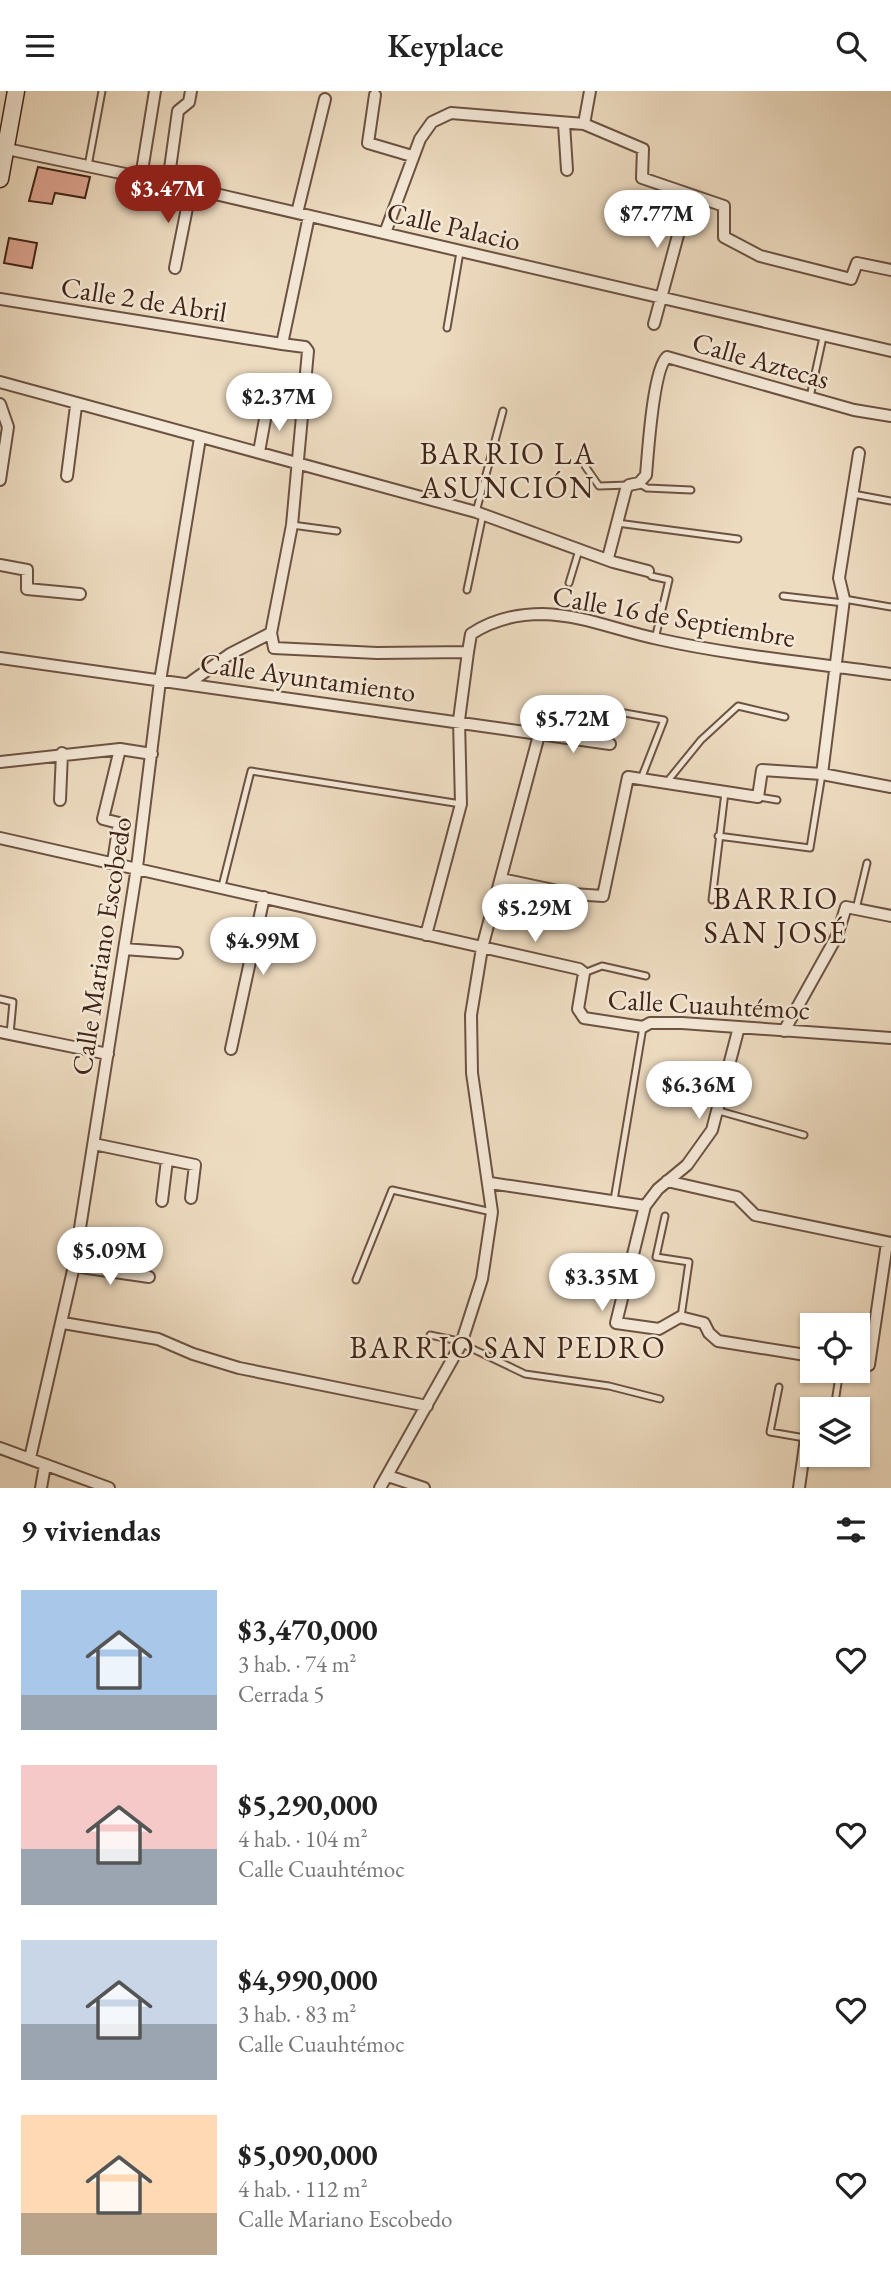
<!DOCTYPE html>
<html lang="es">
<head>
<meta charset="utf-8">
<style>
	body { margin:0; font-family:"EB Garamond",serif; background:#f6f6f6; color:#222; height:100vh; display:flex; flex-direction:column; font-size:26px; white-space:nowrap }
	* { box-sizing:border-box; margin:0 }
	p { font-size:23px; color:#767676 }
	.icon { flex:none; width:38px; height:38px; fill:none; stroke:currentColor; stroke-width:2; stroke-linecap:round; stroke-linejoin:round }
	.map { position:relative; height:1397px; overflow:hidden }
	.sheet { display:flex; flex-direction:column; background:#fff; flex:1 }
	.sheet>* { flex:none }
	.buttons { position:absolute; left:800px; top:1222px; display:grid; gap:14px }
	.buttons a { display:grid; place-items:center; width:70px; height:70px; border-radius:0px; background:#fff; box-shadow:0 2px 5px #0004; font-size:35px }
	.price { position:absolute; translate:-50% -60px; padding:0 16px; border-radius:24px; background:#fff; color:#222; font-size:23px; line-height:46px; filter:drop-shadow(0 2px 4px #0008) }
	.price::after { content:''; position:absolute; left:50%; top:42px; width:21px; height:16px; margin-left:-10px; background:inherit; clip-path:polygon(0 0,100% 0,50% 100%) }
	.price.on { background:#8f2418; color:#fff }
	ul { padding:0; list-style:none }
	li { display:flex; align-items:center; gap:21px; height:175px; padding:0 21px }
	li span { display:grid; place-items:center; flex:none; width:196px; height:140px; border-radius:0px; color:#555 }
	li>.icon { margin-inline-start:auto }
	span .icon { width:84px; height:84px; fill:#fffc; stroke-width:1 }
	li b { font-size:30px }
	h2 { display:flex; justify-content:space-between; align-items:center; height:84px; padding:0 21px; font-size:30px }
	header { display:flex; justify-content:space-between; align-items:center; height:91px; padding:0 21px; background:#fff; font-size:32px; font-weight:600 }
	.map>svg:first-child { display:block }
	.building { fill:#dea591; stroke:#402417; stroke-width:2 }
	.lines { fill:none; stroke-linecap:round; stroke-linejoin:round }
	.lane-casing { stroke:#6c5242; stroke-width:9 }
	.street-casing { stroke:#6c5242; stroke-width:14 }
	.secondary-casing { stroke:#402417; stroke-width:19 }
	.lane { stroke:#f4e8d7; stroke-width:5 }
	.street { stroke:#f4e8d7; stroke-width:10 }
	.secondary { stroke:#f4e8d7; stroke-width:16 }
	.labels { text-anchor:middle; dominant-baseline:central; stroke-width:5; stroke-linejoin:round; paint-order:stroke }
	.street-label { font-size:28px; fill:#402417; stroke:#f4e8d7 }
	.neighbourhood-label { font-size:30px; letter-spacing:2px; fill:#402417; stroke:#f4e8d7 }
</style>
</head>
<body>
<header><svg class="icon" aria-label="menu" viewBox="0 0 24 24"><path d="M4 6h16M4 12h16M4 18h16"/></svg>Keyplace<svg class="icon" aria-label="search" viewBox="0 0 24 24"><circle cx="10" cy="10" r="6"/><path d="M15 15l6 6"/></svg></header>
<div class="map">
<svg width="891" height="1397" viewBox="0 0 891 1397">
	<rect width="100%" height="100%" fill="#eedcc1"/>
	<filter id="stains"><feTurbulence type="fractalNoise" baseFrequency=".00286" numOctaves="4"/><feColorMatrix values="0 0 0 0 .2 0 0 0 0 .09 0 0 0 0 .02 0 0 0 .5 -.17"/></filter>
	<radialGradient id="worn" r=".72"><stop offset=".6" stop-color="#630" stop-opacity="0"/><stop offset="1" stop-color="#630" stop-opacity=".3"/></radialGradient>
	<path class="building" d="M38 76 90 86 85 107 55 102 52 113 29 110Z
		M9 147 37 152 32 177 4 172Z"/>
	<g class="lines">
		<g class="lane-casing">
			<path id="lane" d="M88 75 102 0
				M447 237 460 161
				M810 306 823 246
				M585 375 599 395 629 394
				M640 393 647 397 691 399
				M853 403 891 410
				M476 421 503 320
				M617 432 738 448
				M292 434 337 440
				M649 481 651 485 669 489 655 548
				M569 492 579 459
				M467 499 483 423
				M783 505 844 512
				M844 508 891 516
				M619 621 664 629 641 688
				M666 692 701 649 738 615 785 626
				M759 706 777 709
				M718 745 810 757 822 683
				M222 795 251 680 461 713
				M712 809 725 701
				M856 818 867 772
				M584 882 602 875 646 885
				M0 908 13 911 10 943
				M719 1020 804 1044
				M614 1109 643 936
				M665 1125 656 1166 689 1171 681 1226
				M356 1189 392 1099 492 1121
				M430 1244 454 1249 525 1283 609 1295 660 1308
				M779 1296 770 1341 805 1347
				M834 1318 840 1279"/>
		</g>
		<g class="street-casing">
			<path id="street" d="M375 4 368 52 412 65
				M564 33 567 79
				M584 33 590 0
				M7 58 168 92 891 260
				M141 86 155 0
				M168 92 178 20 189 11 191 0
				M297 122 325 8
				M309 125 282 253 305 256 308 260 292 434 271 542 274 557 377 562 468 561 471 543C492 529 518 523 543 523 583 524 619 540 658 548 734 565 814 572 891 583
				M385 142 420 48 432 31 451 22 584 33 643 58 642 87 724 115V146L760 165 851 188 857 172 891 179
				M175 177 191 97
				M0 208 282 253
				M654 233 681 133
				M0 291 476 421 613 471 648 480
				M0 313 8 336 0 389
				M259 361 267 317
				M67 385 76 315
				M608 467 626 398 629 394 639 392 646 384C648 362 653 278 667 266L854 319 891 325
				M0 474 27 479V498L80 503
				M0 567 610 653
				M188 593 230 563 271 542
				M0 671 120 658 152 663
				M822 683 844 508 839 487 859 362
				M60 709 62 662
				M0 747 579 878 584 882 578 918 584 927 643 936 650 932H682L891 947
				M113 771 119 732 103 728 120 658
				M501 788 572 803 603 805 628 686 758 706 762 679 822 683 891 696
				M426 844 461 713 459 629 468 561
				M124 858 177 862
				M739 936 712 1039 687 1074 658 1098 645 1115 616 1232 659 1238 680 1226 704 1232 709 1242 718 1250 812 1265
				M784 940 837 845 846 816 891 825
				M0 941 108 963
				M231 958 264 806
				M94 1053 195 1074 191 1107
				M667 1090 737 1106 755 1124 891 1152
				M490 1092 645 1115
				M162 1110 167 1069
				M74 1175 149 1186
				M63 1232 158 1248 193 1263 239 1277 427 1315
				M858 1272 869 1274 887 1152
				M0 1357 109 1397
				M30 1367 74 1175 137 776 160 590 200 347
				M388 1385 424 1397
				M41 1397 45 1374
				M380 1397 461 1253 482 1188 492 1121 472 982 471 924 482 857 539 644
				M799 1397 806 1347"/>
		</g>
		<g class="secondary-casing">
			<path id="secondary" d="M0 88 16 0"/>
		</g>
		<use href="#lane" class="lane"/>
		<use href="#street" class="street"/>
		<use href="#secondary" class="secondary"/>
	</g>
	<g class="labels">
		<g class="street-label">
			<text transform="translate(454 135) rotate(13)">Calle Palacio</text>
			<text transform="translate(144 208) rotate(9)">Calle 2 de Abril</text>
			<text transform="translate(761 269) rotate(16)">Calle Aztecas</text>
			<text transform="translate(674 525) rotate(10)">Calle 16 de Septiembre</text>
			<text transform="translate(308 586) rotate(8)">Calle Ayuntamiento</text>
			<text transform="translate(101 855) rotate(-81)">Calle Mariano Escobedo</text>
			<text transform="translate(709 913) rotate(3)">Calle Cuauhtémoc</text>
		</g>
		<g class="neighbourhood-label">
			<text x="508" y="362">BARRIO LA<tspan x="508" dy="34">ASUNCIÓN</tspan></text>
			<text x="776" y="807">BARRIO<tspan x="776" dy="34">SAN JOSÉ</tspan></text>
			<text x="508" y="1256">BARRIO SAN PEDRO</text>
		</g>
	</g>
	<rect width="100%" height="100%" filter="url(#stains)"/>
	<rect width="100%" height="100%" fill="url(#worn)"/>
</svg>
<div class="buttons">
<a><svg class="icon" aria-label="locate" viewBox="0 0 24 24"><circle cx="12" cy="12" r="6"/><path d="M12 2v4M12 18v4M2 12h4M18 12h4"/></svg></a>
<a><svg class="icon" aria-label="layers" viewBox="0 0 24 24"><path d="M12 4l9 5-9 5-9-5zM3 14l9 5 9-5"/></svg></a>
</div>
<b class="price on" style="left:168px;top:134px">$3.47M</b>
<b class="price" style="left:657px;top:159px">$7.77M</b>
<b class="price" style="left:279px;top:342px">$2.37M</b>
<b class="price" style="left:573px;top:664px">$5.72M</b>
<b class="price" style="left:535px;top:853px">$5.29M</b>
<b class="price" style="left:263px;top:886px">$4.99M</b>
<b class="price" style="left:699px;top:1030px">$6.36M</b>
<b class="price" style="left:110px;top:1196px">$5.09M</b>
<b class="price" style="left:602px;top:1222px">$3.35M</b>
</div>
<section class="sheet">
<h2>9 viviendas<svg class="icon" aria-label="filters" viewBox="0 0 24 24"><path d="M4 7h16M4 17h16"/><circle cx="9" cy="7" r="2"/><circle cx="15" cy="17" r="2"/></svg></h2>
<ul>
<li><span style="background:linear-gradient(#a9c7e8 75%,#9aa5b1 0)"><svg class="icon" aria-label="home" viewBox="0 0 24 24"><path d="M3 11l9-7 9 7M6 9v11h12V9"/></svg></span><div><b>$3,470,000</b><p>3 hab. · 74 m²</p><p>Cerrada 5</p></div><svg class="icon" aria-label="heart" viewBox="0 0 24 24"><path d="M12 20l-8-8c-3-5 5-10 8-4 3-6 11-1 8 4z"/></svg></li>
<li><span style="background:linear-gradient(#f6c9c9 60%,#9aa5b1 0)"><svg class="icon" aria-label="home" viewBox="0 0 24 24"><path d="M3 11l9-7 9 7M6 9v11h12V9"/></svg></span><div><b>$5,290,000</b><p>4 hab. · 104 m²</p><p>Calle Cuauhtémoc</p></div><svg class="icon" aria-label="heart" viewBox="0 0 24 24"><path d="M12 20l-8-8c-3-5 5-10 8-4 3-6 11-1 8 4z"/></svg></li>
<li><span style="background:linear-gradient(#c9d6e8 60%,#9aa5b1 0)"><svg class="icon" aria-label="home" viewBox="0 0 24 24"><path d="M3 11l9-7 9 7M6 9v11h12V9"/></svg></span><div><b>$4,990,000</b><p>3 hab. · 83 m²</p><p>Calle Cuauhtémoc</p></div><svg class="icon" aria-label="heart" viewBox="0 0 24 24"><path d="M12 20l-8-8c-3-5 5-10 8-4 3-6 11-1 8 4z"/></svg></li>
<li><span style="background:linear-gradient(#ffd9b3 70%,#b9a48a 0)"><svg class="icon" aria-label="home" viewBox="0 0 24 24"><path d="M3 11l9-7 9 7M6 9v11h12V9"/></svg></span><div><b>$5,090,000</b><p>4 hab. · 112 m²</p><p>Calle Mariano Escobedo</p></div><svg class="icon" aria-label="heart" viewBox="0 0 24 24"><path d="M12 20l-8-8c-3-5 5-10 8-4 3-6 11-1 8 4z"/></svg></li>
</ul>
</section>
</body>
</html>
